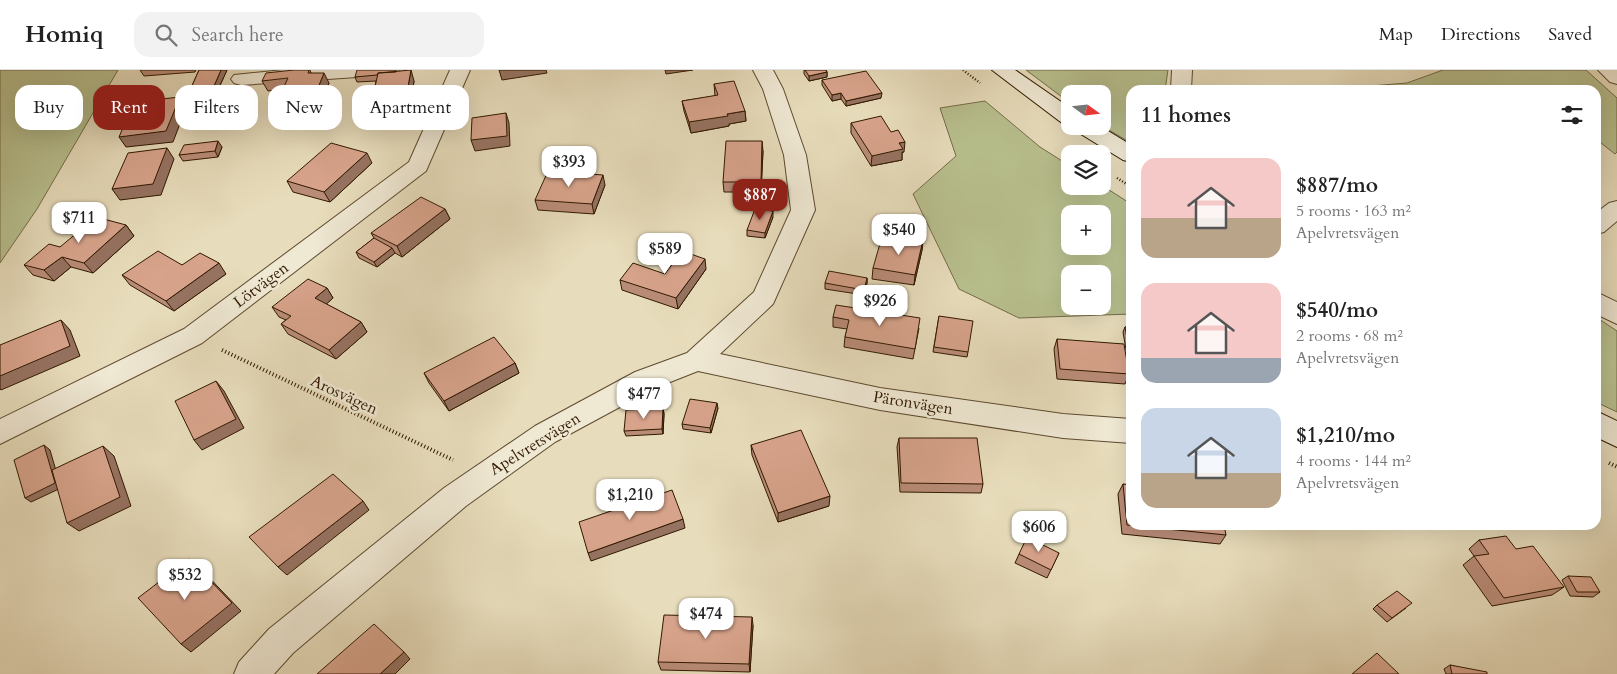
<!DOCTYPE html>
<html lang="en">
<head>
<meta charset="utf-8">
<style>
	body { margin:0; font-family:Cardo,serif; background:#f2f2f2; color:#222; height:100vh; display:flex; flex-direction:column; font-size:19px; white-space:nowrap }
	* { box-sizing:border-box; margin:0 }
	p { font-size:16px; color:#767676 }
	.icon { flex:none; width:28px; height:28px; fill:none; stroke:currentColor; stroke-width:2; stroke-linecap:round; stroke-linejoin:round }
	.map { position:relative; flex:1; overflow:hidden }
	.details { position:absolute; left:1126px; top:15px; width:475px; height:445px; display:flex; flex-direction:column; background:#fff; border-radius:15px; box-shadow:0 5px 20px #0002 }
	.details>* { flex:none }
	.top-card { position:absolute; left:15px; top:15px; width:475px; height:45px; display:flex; gap:10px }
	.needle { width:32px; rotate:105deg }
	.fabs { position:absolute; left:1061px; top:15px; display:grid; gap:10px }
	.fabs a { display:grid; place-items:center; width:50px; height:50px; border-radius:10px; background:#fff; box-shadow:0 5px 20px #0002; font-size:25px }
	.price { position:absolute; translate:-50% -42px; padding:0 11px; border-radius:10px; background:#fff; color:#222; font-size:16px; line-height:32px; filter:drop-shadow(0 1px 2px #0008) }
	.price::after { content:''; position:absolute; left:50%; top:30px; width:15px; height:11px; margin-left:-8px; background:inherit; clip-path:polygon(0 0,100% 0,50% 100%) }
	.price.on { background:#8f2418; color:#fff }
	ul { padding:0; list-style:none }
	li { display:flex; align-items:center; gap:15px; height:125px; padding:0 15px }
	li span { display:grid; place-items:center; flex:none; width:140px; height:100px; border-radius:15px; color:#555 }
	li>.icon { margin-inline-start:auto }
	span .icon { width:60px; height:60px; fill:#fffc; stroke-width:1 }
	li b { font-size:21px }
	h2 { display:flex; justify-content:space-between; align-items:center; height:60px; padding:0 15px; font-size:21px }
	.tag { padding:0 18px; border-radius:15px; background:#fff; box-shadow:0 5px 20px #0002; font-size:18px; line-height:45px }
	.tag.on { background:#8f2418; color:#fff }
	header { display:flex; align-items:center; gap:30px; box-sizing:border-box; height:70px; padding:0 25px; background:#fff; border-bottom:1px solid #e0e0e0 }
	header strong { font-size:24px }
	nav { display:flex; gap:28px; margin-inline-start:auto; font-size:18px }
	.search { width:350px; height:45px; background:#f2f2f2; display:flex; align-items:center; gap:12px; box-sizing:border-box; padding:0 18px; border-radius:15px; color:#767676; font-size:19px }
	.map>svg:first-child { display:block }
	.green { fill:#b8bf8e; stroke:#746c47; fill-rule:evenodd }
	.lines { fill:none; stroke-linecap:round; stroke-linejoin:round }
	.street-casing { stroke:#5e4a2f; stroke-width:2 }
	.secondary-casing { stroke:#311900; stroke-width:2 }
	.path-far1 { stroke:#311900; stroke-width:2.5; stroke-dasharray:1 2; stroke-linecap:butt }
	.path { stroke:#311900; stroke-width:4; stroke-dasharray:1 2.5; stroke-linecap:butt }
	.street { fill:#efe8d3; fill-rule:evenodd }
	.secondary { fill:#efe8d3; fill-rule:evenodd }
	.wall { fill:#b98c78; stroke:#311900 }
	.shaded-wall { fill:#967261; stroke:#311900 }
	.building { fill:#d7a38b; stroke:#311900 }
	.labels { text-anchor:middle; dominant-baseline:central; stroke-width:5; stroke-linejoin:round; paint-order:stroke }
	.street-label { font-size:16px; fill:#311900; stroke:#efe8d3 }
</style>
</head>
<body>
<header>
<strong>Homiq</strong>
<div class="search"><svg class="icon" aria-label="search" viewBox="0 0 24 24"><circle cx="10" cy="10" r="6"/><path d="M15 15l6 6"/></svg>Search here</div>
<nav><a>Map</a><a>Directions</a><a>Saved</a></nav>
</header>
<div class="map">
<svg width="1617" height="604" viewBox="0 0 1617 604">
	<rect width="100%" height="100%" fill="#e7dcbb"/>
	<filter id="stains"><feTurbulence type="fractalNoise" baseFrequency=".004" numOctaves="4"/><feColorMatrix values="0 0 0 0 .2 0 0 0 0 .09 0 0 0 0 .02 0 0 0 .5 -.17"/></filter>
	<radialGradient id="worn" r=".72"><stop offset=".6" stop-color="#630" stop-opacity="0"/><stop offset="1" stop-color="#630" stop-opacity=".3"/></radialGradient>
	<path class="green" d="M0 0H118L37 139 0 193Z
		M1026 0H1168L1165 20H1131V73L1102 56V24H1070V33Z
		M1443 0H1586L1617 28V82L1615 84 1596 69V20H1361L1370 16 1407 13Z
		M985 31 1040 77 1070 96V116H1103L1131 134V244L1019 248 959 219 913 124 956 86 940 38ZM1070 144H1102V176H1070ZM1070 204H1102V236H1070Z
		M1596 247 1617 261V342L1596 332Z"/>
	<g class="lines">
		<g class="street-casing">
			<path id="street" d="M284 0H382L379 4 372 6 241 15 234 13 231 9 234 5Z
				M450 0H470L426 101 202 273 0 374V349L184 259 409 92Z
				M753 0H773L783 19 806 85 815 140 773 234 720 284 880 318 1063 344 1131 349V373L1063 368 880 340 698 301 655 318 555 372 466 436 293 583 274 604H234L239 592 269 559 444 418 535 356 635 302 687 283 754 222 791 140 784 85 763 19Z
				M1172 0H1192L1191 20H1171Z
				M1598 0H1617V14L1610 12Z
				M1617 131V151L1604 162 1596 164V143L1609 133Z
				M1596 222 1617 232V254L1596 244Z"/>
		</g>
		<g class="secondary-casing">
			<path id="secondary" d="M992 0H1015L1070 38V54L1062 53Z
				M1073 56H1100L1131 75V92L1123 90 1076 61Z
				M1596 341 1617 351V377L1596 367Z"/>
		</g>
		<path class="path-far1" d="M963 0 980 13
			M1117 108 1131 117"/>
		<path class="path" d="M222 280 453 390
			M1609 393 1617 397"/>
		<use href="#street" class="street"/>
		<use href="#secondary" class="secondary"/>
	</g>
	<path class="wall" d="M140 0H196L195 2 144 6Z
		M199 0H227L217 22 194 24 191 18Z
		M294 0H310L311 3 329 13 312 55 276 57 270 47 283 19 268 21 262 11Z
		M804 0H826L827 2V7L809 11 804 4Z
		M400 1 414 11 410 38 376 42 372 31 376 11 357 12 355 7Z
		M822 10 881 28 846 36 841 29 832 31 822 15Z
		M714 14 745 41 746 51 729 54V56L691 63 684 41 682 31 715 26Z
		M851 53 904 82H902V90L871 96 851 63Z
		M222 77 218 87 183 91 179 85Z
		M763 81 761 122H724L723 112Z
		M372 93 330 132 293 122 287 111Z
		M605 115 594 144 538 140 535 130Z
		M445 139 450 149 402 187 395 183 377 197 359 188 356 182 374 168 371 163Z
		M773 147 765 168 747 166V160Z
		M126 155 134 166 93 203 71 197 54 211 33 205 24 195 60 177Z
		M923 170 922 180 914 215 872 209 873 198 900 173Z
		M182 195 226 204 174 241 130 215 122 205Z
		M706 199 678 239 622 220 620 210Z
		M867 208V213L864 225 825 219V213Z
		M327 218 333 228 326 234 361 252 367 262 336 289 288 264 281 254 286 250 279 247 272 237Z
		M939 246 968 282 967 287 933 282Z
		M833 247 919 258 913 289 844 277 845 267 847 259 833 257Z
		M1125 257H1131V291H1128L1123 262Z
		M1057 269 1129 304 1125 314 1057 309 1054 279Z
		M515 293 519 303 449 341 429 313 424 303Z
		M663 338 664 344 663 364 626 366 624 361Z
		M718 338 711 363 683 359 682 354Z
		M899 368 983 414 981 423 900 422 897 377Z
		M751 375 829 436 778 452 752 385Z
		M1123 414 1226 465 1220 474 1122 464 1118 424Z
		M1479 470 1516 479 1564 517 1552 525 1492 536 1463 495 1474 486 1469 479Z
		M1059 483 1047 508 1015 493 1019 484Z
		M1568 506 1600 522 1593 527 1570 526 1562 510Z
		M1377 535 1406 538 1387 552 1373 539Z
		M753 555 750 602 661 600 658 592Z
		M1450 595 1487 604H1446L1444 599Z"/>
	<path class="shaded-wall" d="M221 0H227L217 22 214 16Z
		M411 0 414 11 410 38 406 28Z
		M499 0H546L547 3 502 10Z
		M665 0H693L666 4Z
		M827 2V7L809 11V6Z
		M324 3 329 13 312 55 307 45Z
		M841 23V29L832 31V25Z
		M882 23 881 28 846 36V31Z
		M180 27 186 38 173 72 126 77 119 67Z
		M745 41 746 51 729 54V56L691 63 689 52 727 44Z
		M506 43 509 53 510 76 475 81 471 70Z
		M218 71 222 77 218 87 215 81Z
		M762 71 763 81 761 122V112Z
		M905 72 904 82H902V90L871 96 872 86 899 73Z
		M167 78 174 89 161 125 120 130 112 119Z
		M367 83 372 93 330 132 324 122Z
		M603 105 605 115 594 144 592 134Z
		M445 139 450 149 402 187 397 176Z
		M773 141V147L765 168V163Z
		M126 155 134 166 93 203 84 193Z
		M923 170 922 180 914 215 915 205Z
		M392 178 395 183 377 197 374 192Z
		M62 187 71 197 54 211 44 200Z
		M705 189 706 199 678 239 676 228Z
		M219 193 226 204 174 241 166 231Z
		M867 208V213L864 225V220Z
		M327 218 333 228 321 239 315 228Z
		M61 250 70 260 80 286 1 320 0 319V306Z
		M361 252 367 262 336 289 329 280Z
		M515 293 519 303 449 341 444 331Z
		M216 311 224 321 244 358 202 380 194 370Z
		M717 333 718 338 711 363 710 358Z
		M663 338 664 344 663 364 662 359Z
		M44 375 50 380 61 418 31 432 25 428Z
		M103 376 114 386 131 436 79 461 67 453Z
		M830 426 829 436 778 452V443Z
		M363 431 369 440 287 505 278 497Z
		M683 449 685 458 591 491 588 483Z
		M189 489 199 497 241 541 191 582 181 574Z
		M752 547 753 555 750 602 749 594Z
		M404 582 410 589 395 604H380Z"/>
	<path class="building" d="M199 0H221L214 16 191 18Z
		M294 0H309L308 3H324L307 45 270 47 288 8 262 11 266 3Z
		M357 0H396V2L378 3 377 5 355 7Z
		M411 0 406 28 372 31 378 3Z
		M805 0H826L827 2 809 6Z
		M866 1 882 23 846 31 841 23 832 25 822 10Z
		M734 11 745 41 727 44 728 46 689 52 682 31 718 25 714 14Z
		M180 27 166 61 119 67 134 32Z
		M506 43 507 66 471 70 472 48Z
		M881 46 891 62 898 60 905 72 899 73 903 79 872 86 851 53Z
		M218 71 215 81 179 85 184 75Z
		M726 71H762L761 112H723Z
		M331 73 367 83 324 122 287 111Z
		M167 78 153 114 112 119 128 83Z
		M548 101 603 105 592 134 535 130Z
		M421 127 445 139 397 176 371 163Z
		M755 139 773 141 765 163 747 160Z
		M96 147 126 155 84 193 62 187 44 200 24 195 49 174 60 177Z
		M902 166 923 170 915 205 873 198 881 170 900 173Z
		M374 168 392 178 374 192 356 182Z
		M158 181 182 195 200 183 219 193 166 231 122 205Z
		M682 181 705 189 676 228 620 210 633 193 665 204Z
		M829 201 867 208 864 220 825 213Z
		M308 209 327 218 315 228 361 252 329 280 281 254 291 246 272 237Z
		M836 235 920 248 915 279 845 267 849 250 833 247Z
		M939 246 973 251 968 282 934 277Z
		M61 250 70 276 0 306V275Z
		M1125 257H1131V286H1130Z
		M494 267 515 293 444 331 424 303Z
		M1057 269 1124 274 1129 304 1060 299Z
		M216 311 236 349 194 370 175 331Z
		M690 329 717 333 710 358 682 354Z
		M663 338 662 359 624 361 626 340Z
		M801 360 830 426 778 443 751 375Z
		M899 368H977L983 414 901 413Z
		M44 375 55 413 25 428 14 390Z
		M103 376 120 427 67 453 52 400Z
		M333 404 363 431 278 497 249 467Z
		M1123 414 1131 415V455H1224L1226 465 1127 455Z
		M672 420 683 449 588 483 579 452Z
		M1506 466 1516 479 1533 476 1564 517 1504 528 1474 486 1489 484 1479 470Z
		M1027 467 1059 483 1051 500 1019 484Z
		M189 489 232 533 181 574 138 528Z
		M1568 506 1591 507 1600 522H1577Z
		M1397 521 1412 533 1392 548 1377 535Z
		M664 545 752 547 749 594 658 592Z
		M374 554 404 582 380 604H317Z
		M1377 583 1399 604H1352Z
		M1450 595 1487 602V604H1452Z"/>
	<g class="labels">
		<g class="street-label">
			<text transform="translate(261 215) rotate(-37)">Lötvägen</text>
			<text transform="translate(344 325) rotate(25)">Arosvägen</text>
			<text transform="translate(913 333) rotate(9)">Päronvägen</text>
			<text transform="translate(535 374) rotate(-32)">Apelvretsvägen</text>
		</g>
	</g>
	<rect width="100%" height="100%" filter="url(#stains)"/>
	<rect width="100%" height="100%" fill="url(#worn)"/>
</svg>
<div class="fabs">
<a><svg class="needle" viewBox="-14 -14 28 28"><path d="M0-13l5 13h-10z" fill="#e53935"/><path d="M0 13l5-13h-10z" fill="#767676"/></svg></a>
<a><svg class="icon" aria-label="layers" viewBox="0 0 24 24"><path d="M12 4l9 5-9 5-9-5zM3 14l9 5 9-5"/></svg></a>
<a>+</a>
<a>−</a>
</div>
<b class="price" style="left:569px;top:118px">$393</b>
<b class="price on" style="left:760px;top:151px">$887</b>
<b class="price" style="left:79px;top:174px">$711</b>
<b class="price" style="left:899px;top:186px">$540</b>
<b class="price" style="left:665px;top:205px">$589</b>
<b class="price" style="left:880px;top:257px">$926</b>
<b class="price" style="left:644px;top:350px">$477</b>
<b class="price" style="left:630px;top:451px">$1,210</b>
<b class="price" style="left:1039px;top:483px">$606</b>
<b class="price" style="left:185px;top:531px">$532</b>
<b class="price" style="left:706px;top:570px">$474</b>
<div class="top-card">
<a class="tag">Buy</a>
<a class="tag on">Rent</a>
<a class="tag">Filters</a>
<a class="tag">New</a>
<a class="tag">Apartment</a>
</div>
<section class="details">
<h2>11 homes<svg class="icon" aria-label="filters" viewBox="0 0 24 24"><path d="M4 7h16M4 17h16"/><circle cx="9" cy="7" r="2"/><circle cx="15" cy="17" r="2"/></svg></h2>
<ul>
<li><span style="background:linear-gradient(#f6c9c9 60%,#b9a48a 0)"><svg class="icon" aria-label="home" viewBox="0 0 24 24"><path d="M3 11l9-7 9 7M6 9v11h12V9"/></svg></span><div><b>$887/mo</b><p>5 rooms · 163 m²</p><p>Apelvretsvägen</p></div></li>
<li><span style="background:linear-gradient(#f6c9c9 75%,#9aa5b1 0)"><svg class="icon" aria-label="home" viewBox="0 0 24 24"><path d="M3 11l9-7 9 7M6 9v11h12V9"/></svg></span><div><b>$540/mo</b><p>2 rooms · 68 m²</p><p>Apelvretsvägen</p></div></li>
<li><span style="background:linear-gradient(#c9d6e8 65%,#b9a48a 0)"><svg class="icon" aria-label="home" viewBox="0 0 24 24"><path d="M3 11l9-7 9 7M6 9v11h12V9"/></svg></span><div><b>$1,210/mo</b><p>4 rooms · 144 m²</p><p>Apelvretsvägen</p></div></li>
</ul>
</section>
</div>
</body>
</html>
